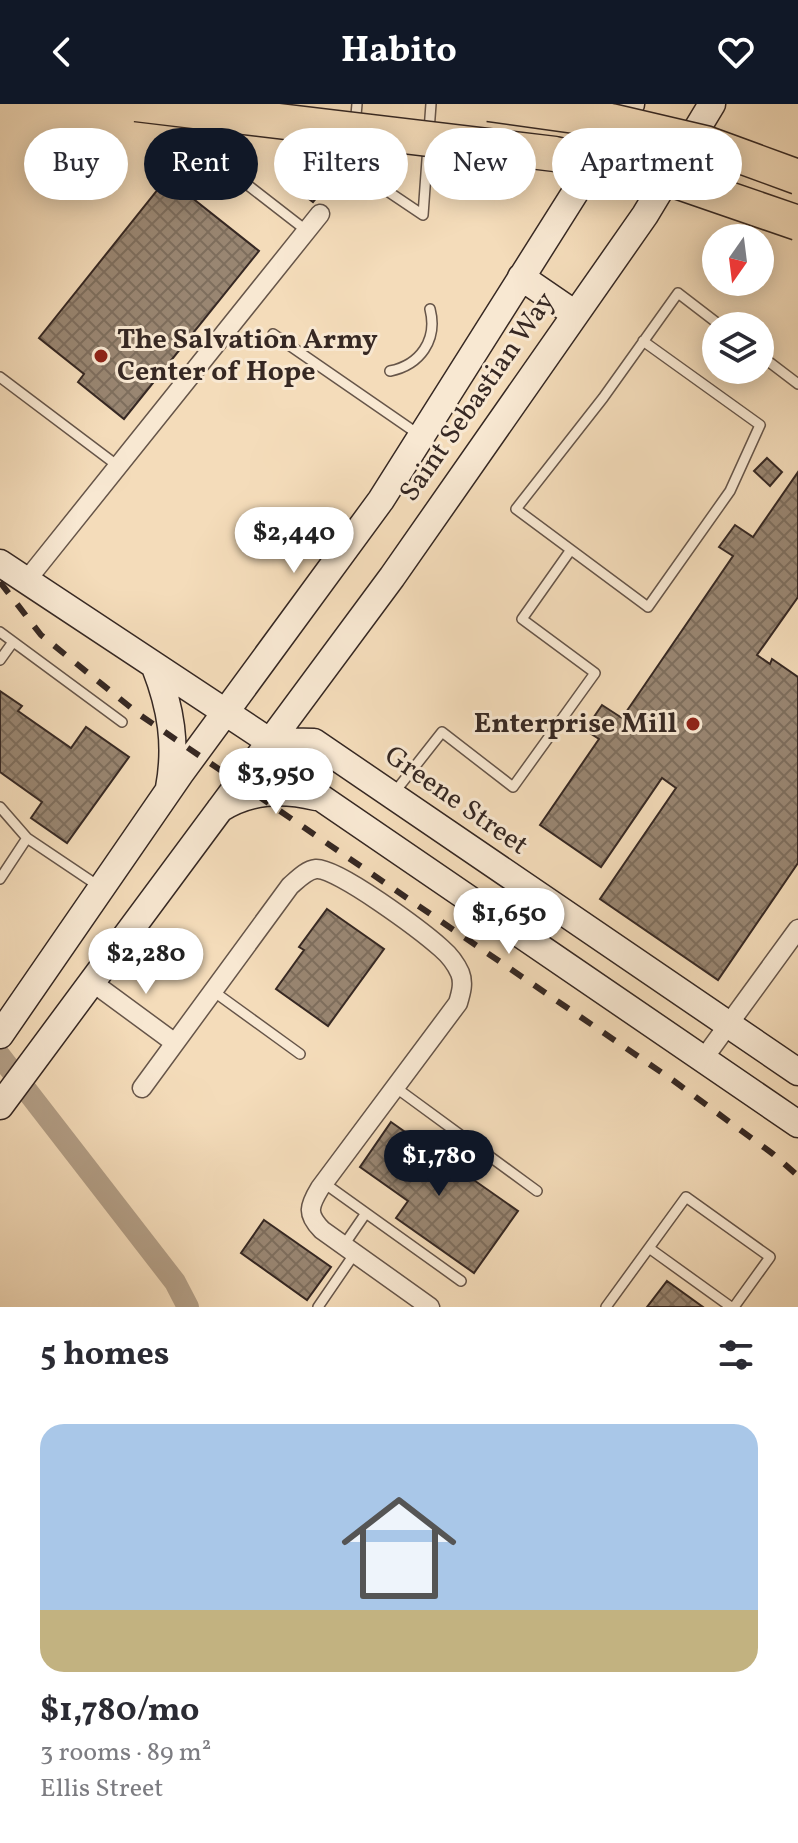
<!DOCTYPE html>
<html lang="en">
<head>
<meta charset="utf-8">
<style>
	body { margin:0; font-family:Vollkorn,serif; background:#f2f2f3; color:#2b2b33; height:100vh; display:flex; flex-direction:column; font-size:30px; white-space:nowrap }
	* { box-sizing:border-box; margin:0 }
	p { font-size:26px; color:#7c7c81 }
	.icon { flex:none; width:44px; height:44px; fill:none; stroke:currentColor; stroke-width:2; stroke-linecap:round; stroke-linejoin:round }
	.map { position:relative; height:1203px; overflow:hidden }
	.panel { display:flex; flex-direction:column; background:#fff; flex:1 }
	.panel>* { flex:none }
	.top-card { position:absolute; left:24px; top:24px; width:750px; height:72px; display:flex; gap:16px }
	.needle { width:52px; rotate:194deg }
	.fabs { position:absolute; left:702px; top:120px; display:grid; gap:16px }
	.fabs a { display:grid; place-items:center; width:72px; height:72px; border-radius:50%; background:#fff; box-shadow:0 4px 20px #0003; font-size:40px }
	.price { position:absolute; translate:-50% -68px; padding:0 18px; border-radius:28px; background:#fff; color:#222; font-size:26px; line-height:52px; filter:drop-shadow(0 2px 4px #0008) }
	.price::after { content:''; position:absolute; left:50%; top:48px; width:24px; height:18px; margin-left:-12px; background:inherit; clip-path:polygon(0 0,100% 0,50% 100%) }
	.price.active { background:#111827; color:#fff }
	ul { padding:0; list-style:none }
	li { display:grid; align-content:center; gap:16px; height:424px; padding:0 40px }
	li span { display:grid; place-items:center; height:248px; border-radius:24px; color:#555 }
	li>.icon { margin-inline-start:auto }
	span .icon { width:144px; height:144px; fill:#fffc; stroke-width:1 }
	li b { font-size:34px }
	h2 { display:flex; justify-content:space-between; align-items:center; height:96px; padding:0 40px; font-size:34px }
	.tag { padding:0 28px; border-radius:36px; background:#fff; box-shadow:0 4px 20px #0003; font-size:28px; line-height:72px }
	.tag.active { background:#111827; color:#fff }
	header { display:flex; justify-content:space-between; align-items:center; height:104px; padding:0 40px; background:#111827; color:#fff; font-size:36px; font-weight:700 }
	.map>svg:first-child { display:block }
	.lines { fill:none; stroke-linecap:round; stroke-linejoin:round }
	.canal { stroke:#b39f87; stroke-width:22 }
	.building { fill:url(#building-cross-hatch); stroke:#362823; stroke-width:2 }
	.lane-casing { stroke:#665549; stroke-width:12 }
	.street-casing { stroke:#665549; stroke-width:21 }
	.secondary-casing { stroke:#362823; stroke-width:29 }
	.lane { stroke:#f8e8d2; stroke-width:9 }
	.street { stroke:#f8e8d2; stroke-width:18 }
	.secondary { stroke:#f8e8d2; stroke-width:26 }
	.rail { stroke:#362823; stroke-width:6; stroke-dasharray:14 14; stroke-linecap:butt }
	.highway-bridge-casing { stroke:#362823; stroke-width:37; stroke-linecap:butt }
	.highway-bridge { stroke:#f4dcba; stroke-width:34 }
	.poi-dot { fill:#8f2418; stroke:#f8e8d2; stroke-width:3 }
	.labels { text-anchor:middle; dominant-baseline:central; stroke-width:6; stroke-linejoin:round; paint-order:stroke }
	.poi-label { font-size:28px; font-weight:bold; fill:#362823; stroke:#f8e8d2; text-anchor:start }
	.street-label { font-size:28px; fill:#362823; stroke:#f8e8d2 }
</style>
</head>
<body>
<header><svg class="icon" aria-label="back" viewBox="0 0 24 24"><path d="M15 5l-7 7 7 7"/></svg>Habito<svg class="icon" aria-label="heart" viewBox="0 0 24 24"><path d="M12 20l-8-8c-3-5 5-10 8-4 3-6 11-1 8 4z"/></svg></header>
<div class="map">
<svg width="798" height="1203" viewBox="0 0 798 1203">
	<defs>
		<pattern id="building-cross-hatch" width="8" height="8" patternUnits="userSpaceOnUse" patternTransform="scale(2)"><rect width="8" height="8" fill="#998672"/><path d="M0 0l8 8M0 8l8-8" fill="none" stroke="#7e6e5d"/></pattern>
	</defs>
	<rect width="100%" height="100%" fill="#f4dcba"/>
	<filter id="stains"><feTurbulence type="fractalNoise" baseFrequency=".0025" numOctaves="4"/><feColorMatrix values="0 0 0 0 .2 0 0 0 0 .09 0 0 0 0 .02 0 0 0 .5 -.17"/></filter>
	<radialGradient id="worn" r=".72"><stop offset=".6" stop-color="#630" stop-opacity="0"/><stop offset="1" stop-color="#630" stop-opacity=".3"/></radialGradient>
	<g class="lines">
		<path class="canal" d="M0 952 175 1178 188 1203"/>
	</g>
	<path class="building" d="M201 39 219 53 207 68 189 54Z
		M188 54 206 68 194 84 176 70Z
		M301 61 327 81 313 98 287 78Z
		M167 74 259 147 124 315 78 278 84 270 39 234Z
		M767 354 782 368 770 382 754 367Z
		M798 368V493L757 551 770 560 772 555 798 573V759L718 876 600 795 676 684 662 674 601 763 540 721 599 635 585 626 602 601 622 614 733 452 719 443 735 421 753 433Z
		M0 587 22 602 18 607 71 644 86 623 129 653 67 739 31 714 42 698 0 668Z
		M327 805 384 845 328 922 276 885 304 846 299 843Z
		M391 1018 518 1107 474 1169 396 1114 408 1097 360 1063Z
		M264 1116 331 1163 307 1196 241 1149Z
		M667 1177 703 1203H647Z"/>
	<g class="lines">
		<g class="lane-casing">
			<path id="lane" d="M357 0 352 56 359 68 423 111 428 42
				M429 27 431 0
				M249 82 307 127
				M273 230 418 330
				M643 237 760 321 730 387 648 503 516 405 603 294 678 189 721 222
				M760 251 798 280
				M390 267C420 261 438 236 430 205
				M0 273 118 362
				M0 528 122 618
				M0 556 13 538
				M394 689 442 628 513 683 595 569 522 515 570 447
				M0 703 27 734 100 783
				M0 775 27 734
				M213 887 300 950
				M395 983 537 1087
				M324 1079 461 1177
				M344 1141 366 1109
				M649 1144 731 1203
				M318 1203 355 1149
				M606 1203 686 1093 770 1153 734 1203"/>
		</g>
		<g class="street-casing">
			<path id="street" d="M26 477 320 110
				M92 878 175 939
				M704 954 798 825
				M142 984 290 782C297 776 306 766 316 765 337 763 423 828 441 844 448 850 456 860 460 869 464 879 461 889 458 899L320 1084C309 1102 306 1110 322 1126L430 1203"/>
		</g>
		<g class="secondary-casing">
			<path id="secondary" d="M521 173 575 210
				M0 459 269 637 295 676 798 1020
				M155 563C171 604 177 641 169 684
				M269 637 314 638 798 968
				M220 705C250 686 282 685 316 693
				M0 931 180 670 381 396 631 0
				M0 1002 392 473 645 111 712 0"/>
		</g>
		<use href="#lane" class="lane"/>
		<use href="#street" class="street"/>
		<use href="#secondary" class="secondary"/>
		<path class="rail" d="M0 478 41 531 140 611 674 977 773 1050 798 1072"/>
		<g class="highway-bridge-casing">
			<path id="highway-bridge" d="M136 0 555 50 670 75 798 119
				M489 0 611 17 705 39 798 73"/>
		</g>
		<use href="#highway-bridge" class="highway-bridge"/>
	</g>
	<g class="poi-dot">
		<circle cx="101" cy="252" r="8"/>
		<circle cx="693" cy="620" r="8"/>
	</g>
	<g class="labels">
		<g class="poi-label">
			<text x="117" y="236">The Salvation Army<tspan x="117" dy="32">Center of Hope</tspan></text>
			<text x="677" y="620" text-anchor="end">Enterprise Mill</text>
		</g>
		<g class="street-label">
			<text transform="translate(478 293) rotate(-55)">Saint Sebastian Way</text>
			<text transform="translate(456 697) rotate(35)">Greene Street</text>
		</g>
	</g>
	<rect width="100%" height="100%" filter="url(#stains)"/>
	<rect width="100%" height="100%" fill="url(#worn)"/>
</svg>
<div class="fabs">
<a><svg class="needle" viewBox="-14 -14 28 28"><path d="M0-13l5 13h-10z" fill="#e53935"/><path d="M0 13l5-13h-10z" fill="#7c7c81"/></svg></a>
<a><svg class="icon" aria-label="layers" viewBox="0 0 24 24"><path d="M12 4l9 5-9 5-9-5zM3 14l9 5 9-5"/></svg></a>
</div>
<b class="price" style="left:294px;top:471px">$2,440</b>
<b class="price" style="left:276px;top:712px">$3,950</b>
<b class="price" style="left:509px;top:852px">$1,650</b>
<b class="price" style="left:146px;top:892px">$2,280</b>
<b class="price active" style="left:439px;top:1094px">$1,780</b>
<div class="top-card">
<a class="tag">Buy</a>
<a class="tag active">Rent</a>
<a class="tag">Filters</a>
<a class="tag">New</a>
<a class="tag">Apartment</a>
</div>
</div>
<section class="panel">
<h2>5 homes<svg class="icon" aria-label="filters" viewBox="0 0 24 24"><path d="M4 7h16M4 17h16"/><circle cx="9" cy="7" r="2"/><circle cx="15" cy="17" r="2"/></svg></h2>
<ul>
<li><span style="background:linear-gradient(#a9c7e8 75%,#c2b280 0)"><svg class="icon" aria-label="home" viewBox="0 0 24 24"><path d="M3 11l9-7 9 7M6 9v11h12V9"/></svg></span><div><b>$1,780/mo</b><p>3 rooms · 89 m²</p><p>Ellis Street</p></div></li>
</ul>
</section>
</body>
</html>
